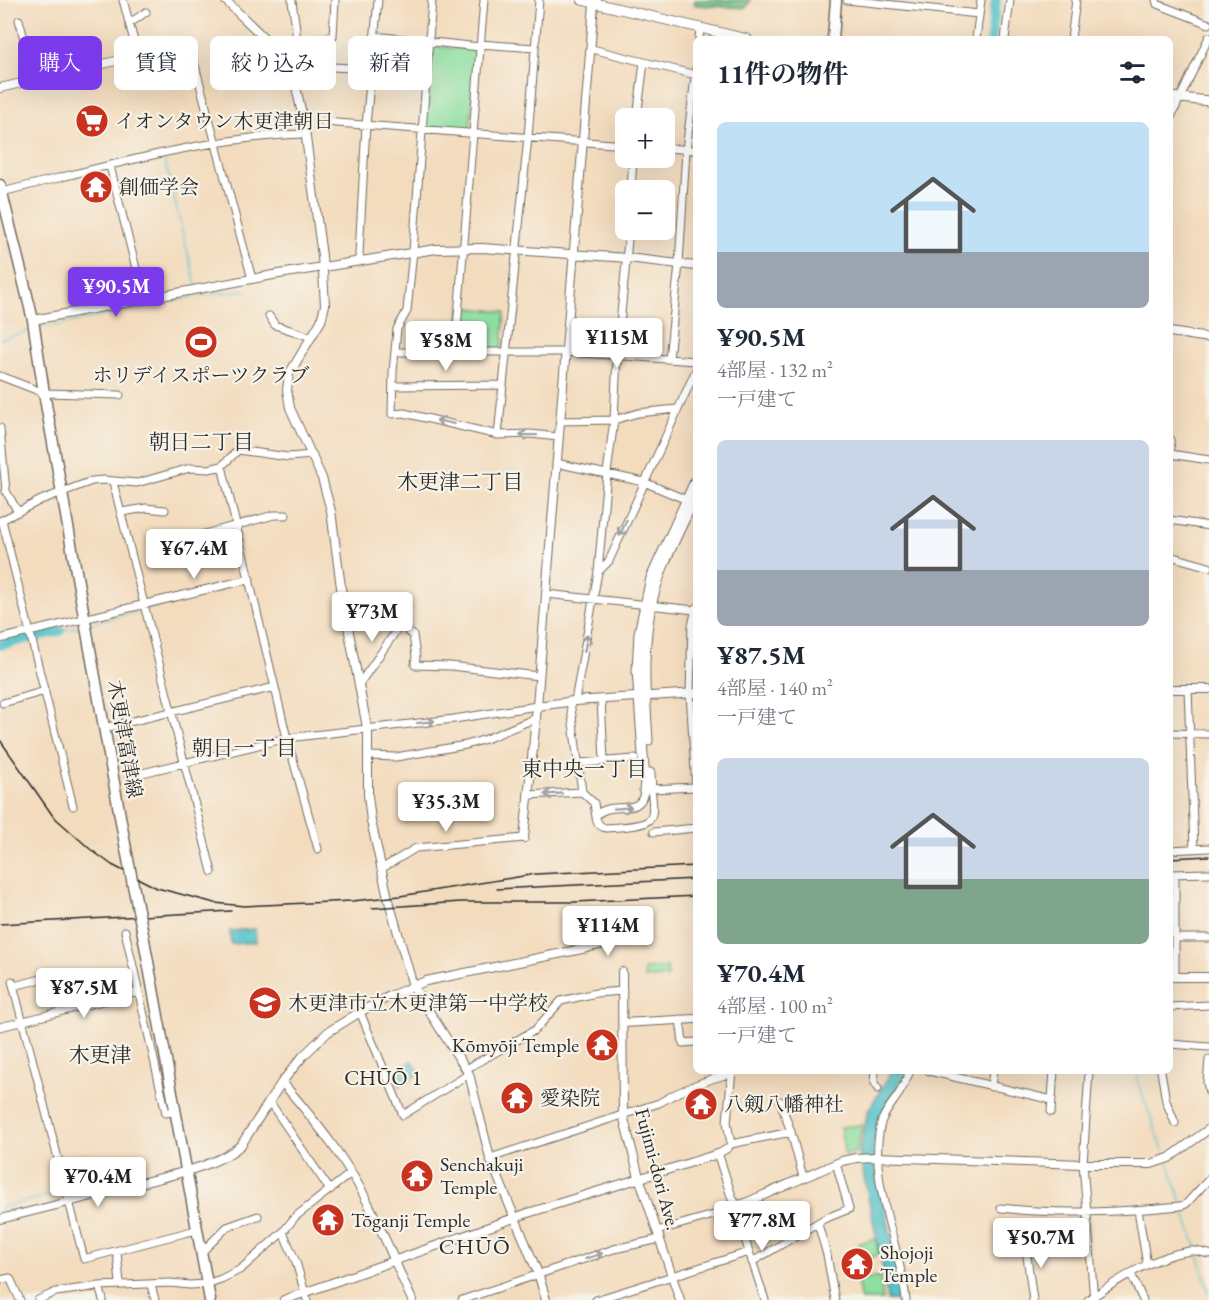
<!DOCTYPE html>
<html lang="ja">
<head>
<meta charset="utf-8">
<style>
	body { margin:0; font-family:"EB Garamond","Noto Serif JP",serif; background:#f2f2f3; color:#1f2937; height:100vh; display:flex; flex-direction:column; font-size:22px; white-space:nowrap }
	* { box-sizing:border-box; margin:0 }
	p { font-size:20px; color:#747a83 }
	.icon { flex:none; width:33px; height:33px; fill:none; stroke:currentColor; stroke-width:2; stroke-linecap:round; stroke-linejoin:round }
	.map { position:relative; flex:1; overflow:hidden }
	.panel { position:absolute; left:693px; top:36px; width:480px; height:1038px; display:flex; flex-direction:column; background:#fff; border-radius:9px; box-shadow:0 6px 24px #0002 }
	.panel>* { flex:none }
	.banner { position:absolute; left:18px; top:36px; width:570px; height:54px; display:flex; gap:12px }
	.fabs { position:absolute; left:615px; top:108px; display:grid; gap:12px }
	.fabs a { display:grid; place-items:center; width:60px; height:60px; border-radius:9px; background:#fff; box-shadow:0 6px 24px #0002; font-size:30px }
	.price { position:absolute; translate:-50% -51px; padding:0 14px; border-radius:6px; background:#fff; color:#222; font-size:20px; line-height:39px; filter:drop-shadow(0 2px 3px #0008) }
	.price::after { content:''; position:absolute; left:50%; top:36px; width:18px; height:14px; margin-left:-9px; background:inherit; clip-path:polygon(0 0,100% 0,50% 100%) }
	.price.current { background:#7c3aed; color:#fff }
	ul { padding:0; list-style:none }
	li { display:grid; align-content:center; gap:12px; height:318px; padding:0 24px }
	li span { display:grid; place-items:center; height:186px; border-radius:9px; color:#555 }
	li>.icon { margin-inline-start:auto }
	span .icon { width:108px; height:108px; fill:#fffc; stroke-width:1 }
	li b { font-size:26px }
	h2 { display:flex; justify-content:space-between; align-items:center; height:72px; padding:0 24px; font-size:26px }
	.chip { padding:0 21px; border-radius:9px; background:#fff; box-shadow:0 6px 24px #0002; font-size:21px; line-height:54px }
	.chip.current { background:#7c3aed; color:#fff }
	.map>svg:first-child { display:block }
	.green { fill:#8cdfa1; stroke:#5c8566; stroke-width:1.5 }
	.forest { fill:#71be87; stroke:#4e7459; stroke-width:1.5 }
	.water { fill:#55c2cb; stroke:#40767b; stroke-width:1.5 }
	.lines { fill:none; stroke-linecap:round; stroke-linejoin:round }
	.stream { stroke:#55c2cb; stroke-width:1.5 }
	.river { stroke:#55c2cb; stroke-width:10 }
	.minor-casing { stroke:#71695e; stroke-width:9 }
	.tertiary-casing { stroke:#71695e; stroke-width:10 }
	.secondary-casing { stroke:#71695e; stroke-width:11 }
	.primary-casing { stroke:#71695e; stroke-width:13 }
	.minor { stroke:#fff; stroke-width:7 }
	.tertiary { stroke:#fff; stroke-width:8 }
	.secondary { stroke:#fff; stroke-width:9 }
	.primary { stroke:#fff; stroke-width:10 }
	.rail { stroke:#2b2b2b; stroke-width:1.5 }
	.primary-bridge-casing { stroke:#71695e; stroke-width:13; stroke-linecap:butt }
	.primary-bridge { stroke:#fff; stroke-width:10 }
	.oneway { stroke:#a0a0a0 }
	.labels { text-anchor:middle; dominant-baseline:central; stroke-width:4.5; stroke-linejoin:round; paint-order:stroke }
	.poi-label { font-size:20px; fill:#2b2b2b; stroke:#f7f3e8; text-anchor:start }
	.street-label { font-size:20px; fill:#2b2b2b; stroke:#f7f3e8 }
	.neighbourhood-label { font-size:21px; fill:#2b2b2b; stroke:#f7f3e8 }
	.quarter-label { font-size:22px; letter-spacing:1.5px; fill:#2b2b2b; stroke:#f7f3e8 }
</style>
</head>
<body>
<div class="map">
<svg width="1209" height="1300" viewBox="0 0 1209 1300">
	<rect width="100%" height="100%" fill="#f7f3e8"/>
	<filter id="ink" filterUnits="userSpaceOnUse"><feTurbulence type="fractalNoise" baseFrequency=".0167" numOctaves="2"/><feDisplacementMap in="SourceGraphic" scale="12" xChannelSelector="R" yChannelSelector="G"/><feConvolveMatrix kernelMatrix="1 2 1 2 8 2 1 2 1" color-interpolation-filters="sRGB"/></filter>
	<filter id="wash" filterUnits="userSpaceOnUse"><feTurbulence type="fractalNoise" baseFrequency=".008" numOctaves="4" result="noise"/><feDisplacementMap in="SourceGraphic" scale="24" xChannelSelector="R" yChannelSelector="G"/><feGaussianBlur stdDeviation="1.35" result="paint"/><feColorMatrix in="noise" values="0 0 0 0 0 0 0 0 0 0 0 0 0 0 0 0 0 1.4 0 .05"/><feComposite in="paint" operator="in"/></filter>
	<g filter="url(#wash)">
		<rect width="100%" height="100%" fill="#f3dcbe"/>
		<path class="green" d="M431 46 476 50 470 129 468 131 428 128 425 125Z
			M460 307 505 312 502 349H458Z
			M667 967 668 977 644 978V969Z
			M862 1125 856 1152 845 1156 840 1127Z
			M875 1239 879 1255 863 1259 859 1243Z
			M880 1276 883 1300H861L857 1281Z"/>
		<path class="forest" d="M694 0H750L746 8 695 5Z"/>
		<path class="water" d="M255 929 256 942 231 944 230 931Z
			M412 1061 420 1073 400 1086 393 1074Z
			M892 1071H907L878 1124 873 1152 897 1264 902 1300H887L884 1274 859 1152 868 1111Z"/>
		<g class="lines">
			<path class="stream" d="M164 158 196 285
				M39 329 198 296 247 290
				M0 339 31 331
				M149 609 220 590
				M91 623 142 611
				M60 631 81 626
				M1170 1010H1175
				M1138 1071 1137 1080 1165 1155
				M1168 1162 1182 1203
				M70 1190 92 1185
				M0 1208 62 1192
				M1183 1208 1197 1249
				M1198 1253 1209 1293"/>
			<path class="river" d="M991 39 996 0
				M0 645 60 631"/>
		</g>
	</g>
	<g filter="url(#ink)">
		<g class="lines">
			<g class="minor-casing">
				<path id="minor" d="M123 0 138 56
					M432 0 413 251 407 311 397 329 393 372 392 414 404 413 498 435 531 434 558 437
					M847 0 979 14
					M1156 0 1157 4 1209 24
					M19 20 35 80
					M130 23 146 12
					M374 36 480 47
					M699 39 700 28
					M976 39 981 0
					M1005 39 1010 0
					M1071 39 1076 0
					M297 43 333 36 335 0
					M480 44 535 48
					M184 45 190 47 252 279
					M592 49 696 75
					M286 59C304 48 293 17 292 0
					M332 67 371 69
					M637 118 644 62
					M1170 119 1209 37
					M324 122 626 145
					M664 148 696 150
					M110 166 144 300
					M631 190 633 158
					M2 192C101 168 203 137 306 134
					M360 260 359 254 366 125 378 0
					M269 316 275 325 311 337
					M395 352H566L696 361
					M455 352 484 0
					M669 359 679 264 686 150 696 69
					M0 376 44 393 120 395
					M393 386 502 385
					M560 421 614 420 638 413 677 409
					M0 428 6 491 18 512
					M498 435 528 137 539 0
					M1170 439 1171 455
					M1170 454 1209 460
					M556 463 644 482 689 501
					M222 466 287 738 318 849
					M113 482 212 872
					M122 512 146 508 165 510
					M2 520 73 806
					M1170 520 1209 526
					M0 521 41 500 92 481 103 480 137 483 190 468 209 469 222 466 238 450 288 457 313 455
					M201 535 274 515H286
					M1170 556 1209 567
					M598 572 609 561 696 370
					M546 594 695 610
					M346 613 400 598 408 632 413 635 416 657 415 665 450 666 539 676
					M0 639 250 579
					M360 683 405 618
					M1188 689 1194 849
					M601 699 604 761
					M575 701 598 572 607 473 614 420 617 356 629 230
					M3 703 45 691
					M104 728 275 687
					M1170 733 1209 734
					M369 756 396 757 466 745 486 739 536 718
					M579 763 635 759
					M130 776 287 738 454 719 537 706
					M696 787 690 693 692 626 696 608
					M582 792 594 803C596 813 594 826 606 828 615 827 644 827 650 819 655 812 652 798 651 789L696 787
					M528 795 582 792 570 701
					M596 816C609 799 641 819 644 791
					M654 832 696 828
					M1170 850 1209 848
					M381 869 416 848 524 838
					M1170 874 1209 873
					M125 931 166 1113 176 1111
					M1175 938H1209
					M587 948 621 941
					M1175 977V874
					M12 981 84 1259 196 1230
					M14 986 53 976
					M1170 1007 1209 1005
					M360 1012 403 1115 469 1074
					M680 1019 683 1043 696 1042
					M0 1027 138 992
					M1170 1044 1209 1047
					M1209 1060 1207 1082 1209 1092
					M466 1069 535 1030 561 1001 596 993 623 991
					M875 1071 874 1083 878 1089
					M929 1071 1052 1100
					M1089 1071 1083 1164 1094 1300
					M1161 1071 1166 1101 1175 1123
					M991 1087 993 1071
					M269 1101 330 1190
					M780 1101 791 1132 803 1177
					M1051 1112 1054 1071
					M731 1144 791 1132
					M718 1154 728 1148 731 1144 727 1122 732 1071
					M490 1158 659 1103C682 1089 705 1080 732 1073
					M736 1205 735 1209 765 1300
					M1001 1208C1062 1215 1120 1212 1180 1206L1186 1204 1209 1179
					M1138 1210 1147 1265
					M818 1224 827 1255 835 1300
					M657 1231 735 1209
					M283 1232 296 1262 307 1300
					M1025 1242 1033 1300
					M117 1251 120 1284
					M201 1253 227 1227 258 1216
					M752 1262 824 1219 849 1209 836 1163
					M1131 1274 1143 1300
					M0 1280 10 1278 20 1300
					M151 1285 155 1300
					M99 1286 103 1300
					M38 1300 56 1292 99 1286 170 1283 190 1285 206 1284 221 1279 241 1269 283 1232 295 1217 351 1173
					M462 1300 614 1249 660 1239
					M596 1300 749 1252
					M906 1300C900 1243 867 1180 881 1123 884 1112 894 1102 900 1092 904 1085 907 1078 910 1071
					M1088 1300C1119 1280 1153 1256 1190 1251 1196 1250 1203 1253 1209 1254"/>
			</g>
			<g class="tertiary-casing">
				<path id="tertiary" d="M225 0 286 59 294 78 304 123 322 256 325 305 321 321 289 374 287 390 290 408 322 478 331 511 342 595 368 733V795L371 821 388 898 413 986 469 1074 490 1158 539 1276 546 1300
					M0 88 184 45
					M33 320 273 275 436 249 482 248 628 258 696 266
					M1170 332 1209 338
					M1170 689H1209
					M537 706 575 701 696 693
					M524 838 536 718 594 4
					M622 972 623 1115 639 1177 680 1300
					M1170 977H1209
					M623 1023 696 1019
					M282 1082C315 1121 348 1161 370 1207 385 1237 398 1269 412 1300
					M0 1219C46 1208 92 1196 138 1184 169 1175 217 1167 241 1145L282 1082 303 1056 328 1032 360 1012 390 996 426 981 587 948
					M284 1300 528 1213 718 1154 732 1198 736 1205 743 1204 842 1161 856 1158 875 1157 1083 1164H1151L1169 1158 1209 1129"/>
			</g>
			<g class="secondary-casing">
				<path id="secondary" d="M582 0 747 39
					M1170 97 1209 101
					M648 741C645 693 641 645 653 598 662 562 681 528 696 495
					M650 773 651 789
					M644 791 645 782 637 670 639 633 651 578 696 479"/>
			</g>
			<g class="primary-casing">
				<path id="primary" d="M833 39 836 0
					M0 185 33 320 44 393 125 844
					M133 885 138 910
					M142 929 210 1300"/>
			</g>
			<use href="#minor" class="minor"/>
			<use href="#tertiary" class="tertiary"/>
			<use href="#secondary" class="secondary"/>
			<use href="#primary" class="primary"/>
			<path class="rail" d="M0 740 53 816 90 849 112 865 157 888 215 903 244 906 352 901 400 896 536 874 696 866
				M1170 858 1209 856
				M497 889 696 879
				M372 908 461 902H575L696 896
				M0 924 231 911"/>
			<g class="primary-bridge-casing">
				<path id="primary-bridge" d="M125 844 133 885
					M138 910 142 929"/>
			</g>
			<use href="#primary-bridge" class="primary-bridge"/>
		</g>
		<defs><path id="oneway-shaft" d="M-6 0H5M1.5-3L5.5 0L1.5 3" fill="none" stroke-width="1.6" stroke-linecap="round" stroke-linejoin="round" transform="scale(1.5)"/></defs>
		<g class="oneway">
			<use href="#oneway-shaft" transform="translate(445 422) rotate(-168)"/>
			<use href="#oneway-shaft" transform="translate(528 435) rotate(-179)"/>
			<use href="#oneway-shaft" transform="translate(623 528) rotate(114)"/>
			<use href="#oneway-shaft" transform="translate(586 643) rotate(-79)"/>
			<use href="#oneway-shaft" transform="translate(426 722) rotate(-7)"/>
			<use href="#oneway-shaft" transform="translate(553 794) rotate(177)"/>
			<use href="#oneway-shaft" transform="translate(623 808) rotate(-4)"/>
			<use href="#oneway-shaft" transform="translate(594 1256) rotate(-19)"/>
		</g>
	</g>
	<defs>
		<g id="supermarket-disc" transform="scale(1.725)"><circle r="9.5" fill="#c8321e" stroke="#f7f3e8"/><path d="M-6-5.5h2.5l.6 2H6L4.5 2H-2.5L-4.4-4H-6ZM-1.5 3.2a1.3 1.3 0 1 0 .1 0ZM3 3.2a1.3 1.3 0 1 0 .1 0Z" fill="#fff"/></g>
		<g id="temple-disc" transform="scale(1.725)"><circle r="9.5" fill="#c8321e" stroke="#f7f3e8"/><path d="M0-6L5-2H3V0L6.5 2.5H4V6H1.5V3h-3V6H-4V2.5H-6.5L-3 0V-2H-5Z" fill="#fff"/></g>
		<g id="stadium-disc" transform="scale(1.725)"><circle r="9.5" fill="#c8321e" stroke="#f7f3e8"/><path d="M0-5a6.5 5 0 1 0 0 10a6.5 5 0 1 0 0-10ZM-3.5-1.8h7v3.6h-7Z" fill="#fff"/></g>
		<g id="school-disc" transform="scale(1.725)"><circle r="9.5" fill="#c8321e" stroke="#f7f3e8"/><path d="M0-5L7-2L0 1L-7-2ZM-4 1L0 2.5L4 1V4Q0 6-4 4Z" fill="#fff"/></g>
	</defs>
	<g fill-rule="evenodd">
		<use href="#supermarket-disc" x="92" y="121"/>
		<use href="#temple-disc" x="96" y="187"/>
		<use href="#stadium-disc" x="201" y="342"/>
		<use href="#school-disc" x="265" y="1003"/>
		<use href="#temple-disc" x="602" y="1045"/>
		<use href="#temple-disc" x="517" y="1098"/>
		<use href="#temple-disc" x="701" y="1104"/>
		<use href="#temple-disc" x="417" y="1176"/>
		<use href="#temple-disc" x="328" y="1220"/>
		<use href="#temple-disc" x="857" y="1264"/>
	</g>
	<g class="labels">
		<g class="poi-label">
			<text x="115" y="121">イオンタウン木更津朝日</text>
			<text x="119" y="187">創価学会</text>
			<text x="201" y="375" text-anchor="middle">ホリデイスポーツクラブ</text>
			<text x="288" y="1003">木更津市立木更津第一中学校</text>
			<text x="579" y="1045" text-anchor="end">Kōmyōji Temple</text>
			<text x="540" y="1098">愛染院</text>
			<text x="724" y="1104">八剱八幡神社</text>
			<text x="440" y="1164">Senchakuji<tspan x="440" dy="23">Temple</tspan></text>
			<text x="351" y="1220">Tōganji Temple</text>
			<text x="880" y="1252">Shojoji<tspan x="880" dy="23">Temple</tspan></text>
		</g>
		<g class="street-label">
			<text transform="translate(125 739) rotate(80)">木更津富津線</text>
			<text transform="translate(658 1169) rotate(75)">Fujimi-dori Ave.</text>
		</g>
		<g class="neighbourhood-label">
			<text x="201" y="441">朝日二丁目</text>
			<text x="460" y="481">木更津二丁目</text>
			<text x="244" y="747">朝日一丁目</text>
			<text x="584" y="768">東中央一丁目</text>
			<text x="100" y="1054">木更津</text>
			<text x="383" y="1077">CHŪŌ 1</text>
		</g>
		<g class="quarter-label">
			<text x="475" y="1246">CHŪŌ</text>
		</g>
	</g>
</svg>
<div class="fabs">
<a>+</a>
<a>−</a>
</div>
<b class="price current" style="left:116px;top:318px">¥90.5M</b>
<b class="price" style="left:617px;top:369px">¥115M</b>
<b class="price" style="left:446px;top:372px">¥58M</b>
<b class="price" style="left:194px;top:580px">¥67.4M</b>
<b class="price" style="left:372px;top:643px">¥73M</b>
<b class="price" style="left:446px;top:833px">¥35.3M</b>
<b class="price" style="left:608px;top:957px">¥114M</b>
<b class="price" style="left:84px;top:1019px">¥87.5M</b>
<b class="price" style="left:98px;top:1208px">¥70.4M</b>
<b class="price" style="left:762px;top:1252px">¥77.8M</b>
<b class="price" style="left:1041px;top:1269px">¥50.7M</b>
<div class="banner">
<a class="chip current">購入</a>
<a class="chip">賃貸</a>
<a class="chip">絞り込み</a>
<a class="chip">新着</a>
</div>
<section class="panel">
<h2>11件の物件<svg class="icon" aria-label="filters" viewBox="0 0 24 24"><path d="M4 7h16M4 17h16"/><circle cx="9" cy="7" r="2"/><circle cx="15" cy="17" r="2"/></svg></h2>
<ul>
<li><span style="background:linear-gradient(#bfe0f5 70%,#9aa5b1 0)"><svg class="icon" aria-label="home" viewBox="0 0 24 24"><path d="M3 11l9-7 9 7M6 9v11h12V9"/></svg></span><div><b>¥90.5M</b><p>4部屋 · 132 m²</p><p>一戸建て</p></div></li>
<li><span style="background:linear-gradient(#c9d6e8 70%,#9aa5b1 0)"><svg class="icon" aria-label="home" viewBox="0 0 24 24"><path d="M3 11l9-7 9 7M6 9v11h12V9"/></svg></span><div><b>¥87.5M</b><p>4部屋 · 140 m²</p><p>一戸建て</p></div></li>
<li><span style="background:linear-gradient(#c9d6e8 65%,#7fa58c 0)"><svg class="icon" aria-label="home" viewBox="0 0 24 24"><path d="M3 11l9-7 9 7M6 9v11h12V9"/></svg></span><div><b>¥70.4M</b><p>4部屋 · 100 m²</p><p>一戸建て</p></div></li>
</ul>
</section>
</div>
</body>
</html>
